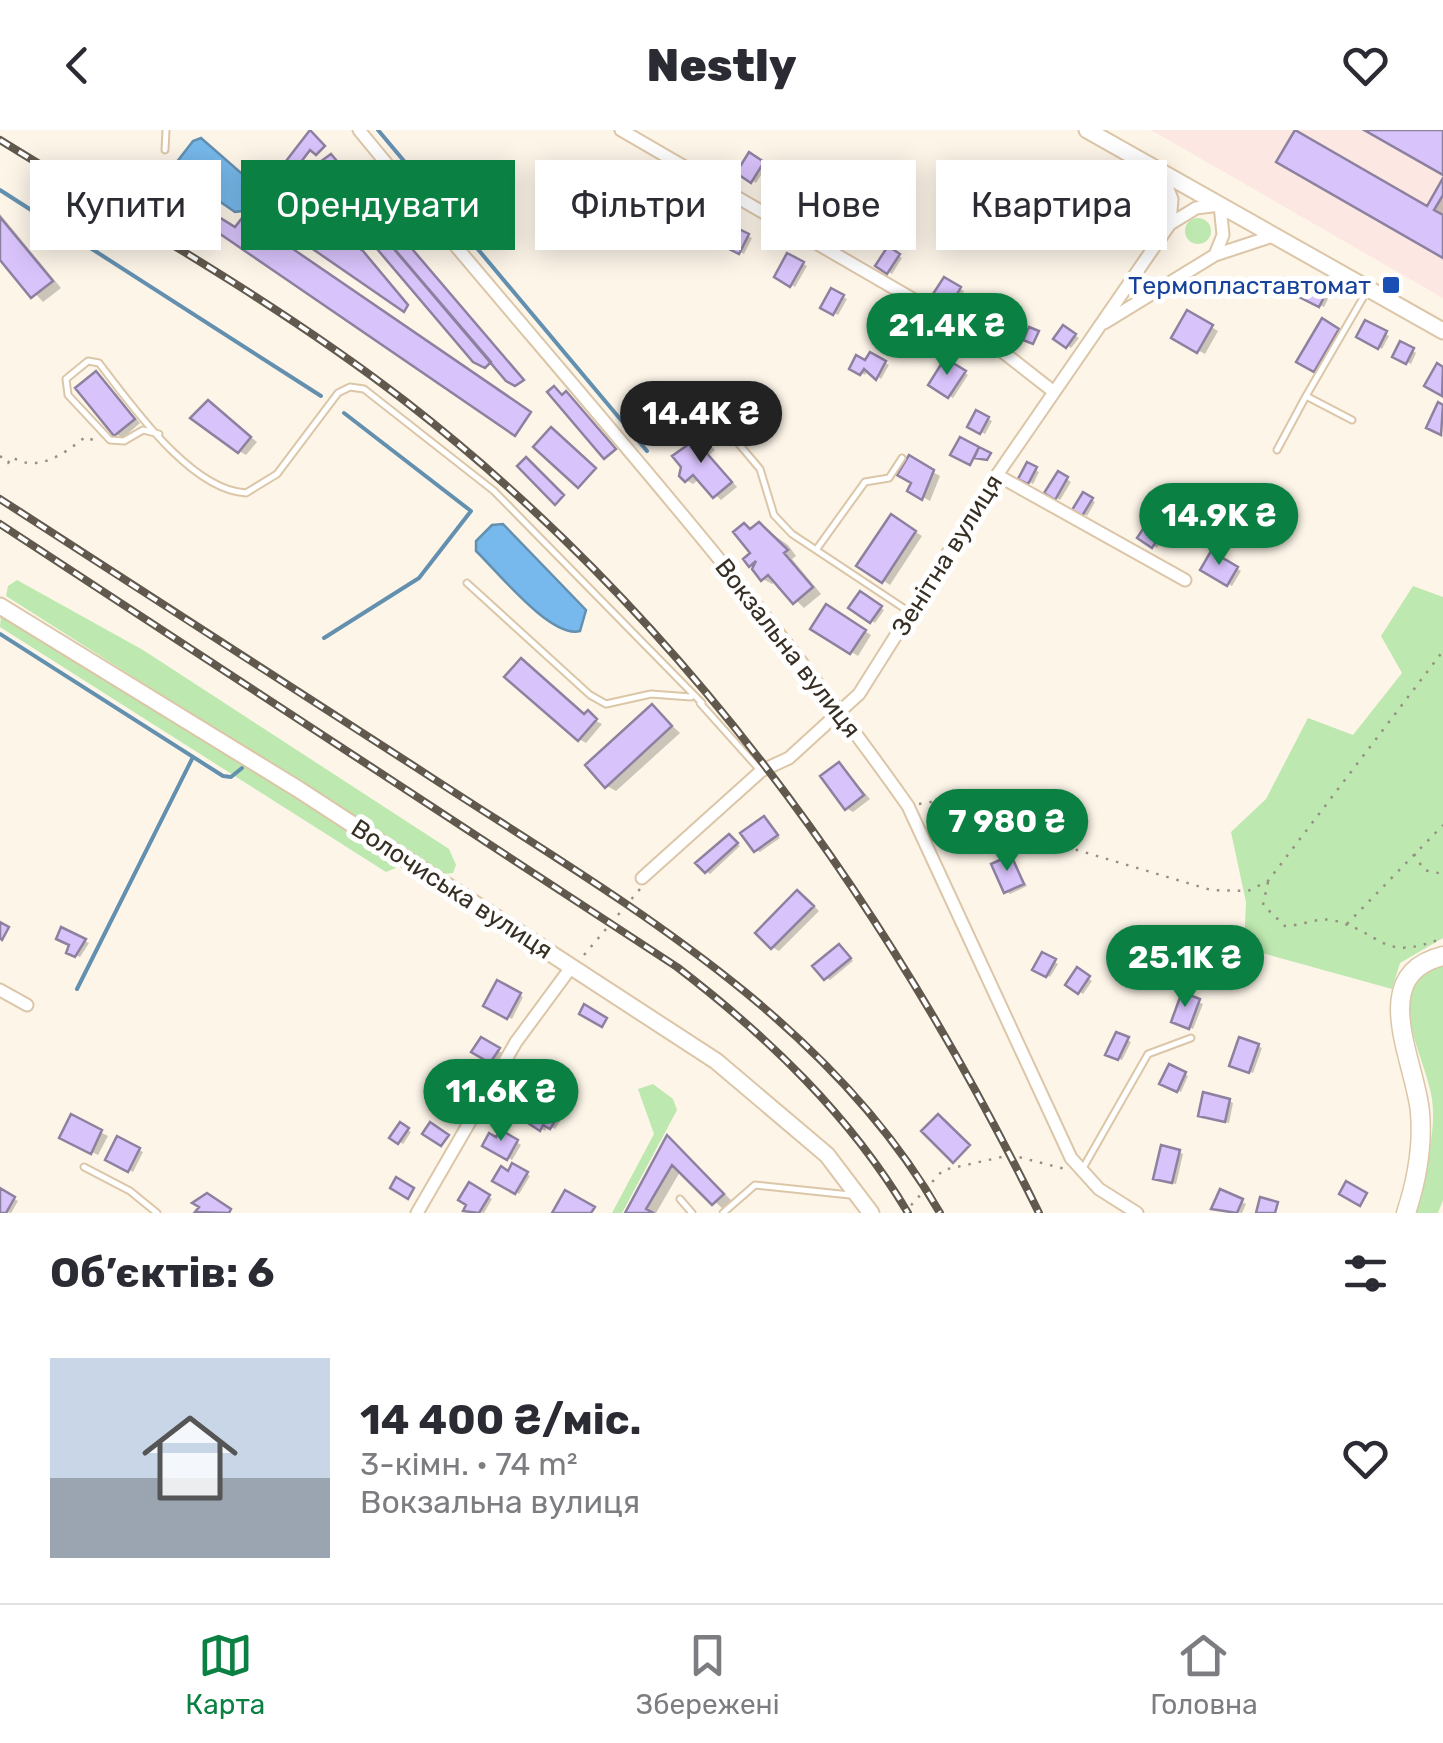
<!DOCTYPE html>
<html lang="uk">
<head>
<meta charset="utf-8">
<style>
	body { margin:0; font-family:Rubik,sans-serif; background:#f2f2f3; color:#2b2b33; height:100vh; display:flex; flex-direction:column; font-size:38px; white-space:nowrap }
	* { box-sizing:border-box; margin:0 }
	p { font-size:32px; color:#7c7c81 }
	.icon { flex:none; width:55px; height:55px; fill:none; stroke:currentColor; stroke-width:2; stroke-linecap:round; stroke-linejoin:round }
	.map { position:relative; height:1083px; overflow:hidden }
	.side { display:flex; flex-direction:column; background:#fff; flex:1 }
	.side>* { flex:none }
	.banner { position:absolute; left:30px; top:30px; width:1385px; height:90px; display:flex; gap:20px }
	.price { position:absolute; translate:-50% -85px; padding:0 22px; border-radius:35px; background:#0b8043; color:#fff; font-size:32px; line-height:65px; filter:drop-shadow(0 2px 5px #0008) }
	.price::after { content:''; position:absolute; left:50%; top:60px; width:30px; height:22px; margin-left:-15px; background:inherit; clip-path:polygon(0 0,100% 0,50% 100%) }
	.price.active { background:#222; color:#fff }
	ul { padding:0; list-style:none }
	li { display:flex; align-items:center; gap:30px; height:250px; padding:0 50px }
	li span { display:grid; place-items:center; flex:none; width:280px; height:200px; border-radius:0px; color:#555 }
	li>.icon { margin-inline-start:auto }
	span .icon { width:120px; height:120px; fill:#fffc; stroke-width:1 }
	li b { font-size:42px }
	h2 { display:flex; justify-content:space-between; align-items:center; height:120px; padding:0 50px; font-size:42px }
	.chip { padding:0 35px; border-radius:0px; background:#fff; box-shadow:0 5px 25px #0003; font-size:35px; line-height:90px }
	.chip.active { background:#0b8043; color:#fff }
	header { display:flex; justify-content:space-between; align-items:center; height:130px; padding:0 50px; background:#fff; font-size:45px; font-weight:800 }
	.dock { display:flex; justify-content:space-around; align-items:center; height:140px; border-top:2px solid #e1e1e2; background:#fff; font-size:28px; color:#7c7c81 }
	.dock a { display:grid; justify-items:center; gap:5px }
	.dock .active { color:#0b8043 }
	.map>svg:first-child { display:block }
	.industrial { fill:#fce7e2 }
	.green { fill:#bde8af }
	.water { fill:#77b9ec; stroke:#6490b0; stroke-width:2.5 }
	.shadow { fill:#0003 }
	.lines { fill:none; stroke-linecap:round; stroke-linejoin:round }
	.stream { stroke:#6490b0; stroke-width:4 }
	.building { fill:#d9c3fb; stroke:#8d81a0; stroke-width:2.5 }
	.lane-casing { stroke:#dcc6a8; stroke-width:9 }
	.street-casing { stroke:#dcc6a8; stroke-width:15 }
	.secondary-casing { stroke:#dcc6a8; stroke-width:19 }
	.primary-casing { stroke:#dcc6a8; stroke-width:21 }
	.path { stroke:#978f82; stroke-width:2.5; stroke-dasharray:2.5 8; stroke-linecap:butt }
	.lane { stroke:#fff; stroke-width:5 }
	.street { stroke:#fff; stroke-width:11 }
	.secondary { stroke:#fff; stroke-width:15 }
	.primary { stroke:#fff; stroke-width:18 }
	.rail-casing { stroke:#61594d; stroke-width:8 }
	.rail { stroke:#fff; stroke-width:4; stroke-dasharray:11; stroke-linecap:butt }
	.transit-dot { fill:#1a4fb4; stroke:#fff; stroke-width:4 }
	.labels { text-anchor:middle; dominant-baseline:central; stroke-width:10; stroke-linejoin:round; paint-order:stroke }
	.transit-label { font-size:25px; fill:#164399; stroke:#fff; text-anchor:end }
	.street-label { font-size:25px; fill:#372f23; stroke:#fff }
</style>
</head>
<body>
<header><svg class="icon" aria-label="back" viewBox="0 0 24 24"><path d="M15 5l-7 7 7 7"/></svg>Nestly<svg class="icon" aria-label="heart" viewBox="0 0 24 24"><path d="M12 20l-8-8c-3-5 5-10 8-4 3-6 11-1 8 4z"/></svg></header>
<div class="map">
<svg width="1443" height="1083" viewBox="0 0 1443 1083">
	<rect width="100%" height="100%" fill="#fdf5e8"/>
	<path class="industrial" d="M1151 0H1443V168Z"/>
	<path class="green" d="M1185 101a13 13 0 1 1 26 0a13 13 0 1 1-26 0Z
		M17 450 143 520 449 719 456 735 453 743 443 744 6 466 8 456Z
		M1413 456 1443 467V808L1400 833 1392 859 1244 818 1246 772 1231 702 1266 669 1308 588 1353 605 1402 543 1381 506Z
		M1 485 397 728 396 738 386 742 0 497Z
		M1443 834V1070L1438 1083H1412C1423 1049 1437 1005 1432 969 1426 929 1393 882 1420 843Z
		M653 954 673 969 677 980 622 1083H612L654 1004 638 959Z"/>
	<path class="water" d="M201 8 257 57 242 81 235 82 175 41 173 37 193 11Z
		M503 394 586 480 580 501C551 509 497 441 476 421V411L492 395Z"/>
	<path class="shadow" d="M310 2 324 18 318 24 312 19 254 95 530 284 517 304 210 94 236 100Z
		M750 26 767 36 756 53 740 42Z
		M788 53 821 72 808 94 776 75Z
		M1443 53V125L1428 79Z
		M1124 64 1147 78 1141 88 1118 74Z
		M711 76 735 87 729 101 704 90Z
		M0 84 61 158 43 172 0 126Z
		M828 87 840 94 833 105 821 98Z
		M740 102 752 108 744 124 732 118Z
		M889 120 902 128 892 144 879 135Z
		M788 126 807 136 795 157 777 146Z
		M945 150 964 161 954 178 935 167Z
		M1307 156 1329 167 1324 177 1303 166Z
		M832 161 847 169 838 185 823 177Z
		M1004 172 1014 177 1008 190 1017 195 1013 202 994 192Z
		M1188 183 1218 201 1205 224 1174 207Z
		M933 188 950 197 943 210 937 207 928 223 914 215Z
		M1323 192 1345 204 1322 244 1299 231Z
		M1366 193 1389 206 1382 219 1359 206Z
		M1064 198 1079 208 1071 218 1057 208Z
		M1401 214 1416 223 1411 234 1395 226Z
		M871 226 889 235 881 249 868 239 865 245 852 238 867 234Z
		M946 231 968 245 953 268 931 254Z
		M96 244 140 293 123 308 116 304Z
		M215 277 257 312 246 325 239 321Z
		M977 283 992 291 985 304 970 296Z
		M697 304 715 320 709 325 737 357 721 370 699 349 693 354 686 350 684 336Z
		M910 329 940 346 930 371 910 360 914 352Z
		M1028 336 1039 342 1033 354 1021 348Z
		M1059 344 1071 352 1060 370 1048 363Z
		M1084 366 1095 372 1087 386 1076 379Z
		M892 387 922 406 890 455 860 435Z
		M1150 393 1166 403 1157 418 1141 408Z
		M759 395 788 415 796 426 792 429 821 464 804 478 776 451 772 454 763 449 751 435 752 400Z
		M1212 425 1241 441 1232 456 1203 439Z
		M860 464 884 480 875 493 851 477Z
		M827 477 871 505 858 526 813 498Z
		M652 577 680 603 616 661 607 656Z
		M586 586 602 594 586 613 579 609Z
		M840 635 870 669 853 682 846 678Z
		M765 689 780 708 760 722 756 720Z
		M733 709 740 716 710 744 706 741Z
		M1011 728 1027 756 1010 764 1006 761Z
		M805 767 819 781 779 821 772 817Z
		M62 801 89 813 80 827 69 822 72 815Z
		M1134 819 1151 830 1139 848 1122 837Z
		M844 820 853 831 830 850 826 848Z
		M1043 825 1058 834 1050 847 1036 839Z
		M1077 841 1092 851 1083 864 1068 854Z
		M498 854 523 867 512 889 487 875Z
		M1184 866 1203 874 1193 899 1178 893Z
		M1117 905 1131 912 1122 930 1108 924Z
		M481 910 502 923 496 933 475 921Z
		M1258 916 1262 918 1253 943 1236 937Z
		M1170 937 1188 946 1181 962 1163 953Z
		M553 948 574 959 567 973 545 961Z
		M1229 971 1233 973 1229 993 1204 987Z
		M549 979 563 987 555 999 548 995 545 1001 531 992Z
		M72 988 108 1006 98 1025 63 1007Z
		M401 996 411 1002 403 1014 393 1007Z
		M502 1004 521 1015 512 1030 485 1015Z
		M668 1008 732 1071 723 1079 681 1040 656 1083H628Z
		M118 1009 143 1022 133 1042 108 1029Z
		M1179 1022 1183 1024 1176 1054 1160 1050Z
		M513 1036 530 1046 519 1064 496 1050Z
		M470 1056 492 1069 484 1083 466 1080Z
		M0 1061 18 1071 11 1083 0 1081Z
		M1221 1062 1246 1074 1242 1083 1214 1078Z"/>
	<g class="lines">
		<path class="stream" d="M378 0 647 321
			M0 60 321 266
			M0 504 223 646 231 647 242 638
			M324 508 419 448 471 381 344 283
			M77 859 193 627"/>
	</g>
	<path class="building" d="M310 0 325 16 316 25 310 20 255 93 531 282 515 306 207 95 214 84 235 97Z
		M1295 0 1427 76 1443 48V65L1434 80 1443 85V128L1276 32Z
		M1364 0H1443V45Z
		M749 22 764 32 751 53 736 43Z
		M331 24 524 250 515 256 506 251 320 32Z
		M320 32 491 232 485 238 473 232 310 40Z
		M303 49 312 60 298 78 363 121 408 175 404 182 275 93Z
		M787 50 815 66 801 92 772 76Z
		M1124 61 1145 74 1136 88 1115 75Z
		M710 72 732 82 724 101 701 91Z
		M827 83 837 90 828 105 817 99Z
		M0 87 53 151 31 168 0 130Z
		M739 99 749 104 739 124 729 119Z
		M888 116 900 124 887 144 875 136Z
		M787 123 804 132 790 157 774 147Z
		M944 147 961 157 949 178 931 167Z
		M1306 153 1326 163 1319 177 1299 167Z
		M831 158 844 165 833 185 820 178Z
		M1003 169 1011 173 1005 186 1014 190 1008 202 991 193Z
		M894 174 908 183 901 193 888 184Z
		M1187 180 1213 195 1197 223 1171 208Z
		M932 184 948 193 939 210 932 207 923 223 910 216Z
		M1322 188 1339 199 1314 242 1296 232Z
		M1365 190 1387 201 1378 219 1356 207Z
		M1063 195 1076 204 1066 218 1053 209Z
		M1029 197 1039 201 1033 214 1023 210Z
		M1400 211 1414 218 1406 234 1392 227Z
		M870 222 886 231 876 250 864 239 860 245 849 239 856 225 865 230Z
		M945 228 966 241 948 268 928 255Z
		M1437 233 1443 237 1442 266 1424 256Z
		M96 241 135 289 114 306 75 258Z
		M554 256 562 265 566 261 616 319 604 329 547 262Z
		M208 270 251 307 238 323 190 288Z
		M1438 272 1443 275 1441 305 1426 298Z
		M976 280 989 287 980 304 967 297Z
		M551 297 596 338 578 358 533 317Z
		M696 301 709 315 704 320 732 352 713 368 693 345 685 352 679 346 681 337 672 326 689 314 686 310Z
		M960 307 979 317 970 335 950 325Z
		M979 317 991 323 987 330 974 328Z
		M909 325 934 340 922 370 907 361 911 353 897 345Z
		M526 327 564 365 555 375 517 336Z
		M1027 332 1037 337 1028 354 1018 349Z
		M1058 341 1068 347 1055 370 1044 363Z
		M1083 362 1093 368 1082 386 1072 380Z
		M891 384 916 401 882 453 856 436Z
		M1149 390 1164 399 1152 418 1137 408Z
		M759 392 788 420 784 423 813 457 793 474 768 445 761 451 752 439 756 431 749 437 743 429 750 423 733 402 744 393 750 399Z
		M1211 421 1238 437 1227 456 1200 440Z
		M860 461 882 476 870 493 848 478Z
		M826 474 866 500 850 524 810 499Z
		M521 528 584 584 588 580 597 589 578 611 504 547Z
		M652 574 672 596 605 658 585 635Z
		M839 632 864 665 845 680 820 646Z
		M764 686 778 705 754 722 740 703Z
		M729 704 738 713 705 743 695 733Z
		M1011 725 1024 754 1004 763 991 734Z
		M797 760 814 776 771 819 755 803Z
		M0 792 9 797 2 810 0 808Z
		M61 797 86 809 75 827 66 823 69 815 56 809Z
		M839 814 851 828 824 850 812 836Z
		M1133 816 1148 826 1134 848 1118 837Z
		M1042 822 1056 829 1046 847 1032 840Z
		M1077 837 1090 846 1078 864 1065 855Z
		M497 850 521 863 507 889 483 876Z
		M1182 862 1200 869 1189 899 1171 892Z
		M584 874 607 888 602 897 579 884Z
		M1116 902 1129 907 1118 930 1105 925Z
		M481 907 500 918 490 933 471 922Z
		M1239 907 1259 914 1249 943 1229 936Z
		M463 934 481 944 474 956 456 946Z
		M1169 934 1186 942 1177 962 1159 954Z
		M551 944 572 955 562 973 542 962Z
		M443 961 465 975 457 988 435 974Z
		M1203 962 1230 969 1225 992 1198 986Z
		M548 975 560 983 550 999 543 995 540 1001 528 993 536 979 543 983Z
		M71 984 102 1000 91 1024 59 1008Z
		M938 984 970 1015 953 1033 921 1001Z
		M400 992 409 998 398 1014 389 1008Z
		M430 992 449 1005 441 1016 422 1004Z
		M501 1000 518 1010 507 1030 482 1016 489 1003 496 1007Z
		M667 1005 724 1064 712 1075 672 1035 646 1079 654 1083H625Z
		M117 1006 140 1018 128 1042 105 1030Z
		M1161 1015 1180 1020 1172 1053 1153 1049Z
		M512 1033 528 1042 515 1064 492 1051 501 1036 508 1041Z
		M396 1047 414 1058 408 1069 390 1058Z
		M1346 1051 1367 1063 1360 1076 1339 1064Z
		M469 1052 490 1065 479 1083 463 1081 466 1075 458 1070Z
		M0 1058 15 1067 6 1083H0Z
		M1220 1059 1243 1069 1237 1083 1211 1079Z
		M565 1060 595 1077 591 1083H552Z
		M207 1063 231 1079 229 1083 195 1082 199 1077 192 1073Z
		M1260 1067 1278 1072 1275 1083H1256Z"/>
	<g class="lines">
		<g class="lane-casing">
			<path id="lane" d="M165 20 166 0
				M717 288 760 339 774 385 792 404 908 481
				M1352 290 1306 266 1367 161
				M159 304 143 300 124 311 110 310 68 265 66 249 88 231 99 233C131 274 190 360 246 363L277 344 338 263 350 257 364 259 494 361 702 573
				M1277 320 1306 266
				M816 420 865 352 889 348 902 328
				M467 453 590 565 606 574 651 564 691 567
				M700 573 759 639
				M84 1037 130 1061 157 1083
				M1083 1038 1148 924 1191 908
				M680 1069 692 1083
				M723 1083 755 1055 850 1065"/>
		</g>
		<g class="street-casing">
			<path id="street" d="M359 0C543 225 741 439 908 676L1071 1028 1099 1059 1137 1083
				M621 0 999 219 1054 262
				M1170 94 1196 78 1220 75 1223 105 1215 125
				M1104 193 1215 125 1273 106
				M997 345 1185 450
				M642 748 761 641 789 628 859 564 997 345 1170 94 1172 69 1162 44
				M0 860 27 875
				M417 1083 516 912 572 836"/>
		</g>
		<g class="secondary-casing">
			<path id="secondary" d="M1087 0 1443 201
				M0 476 298 659 716 931 827 1025 871 1083"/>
		</g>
		<g class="primary-casing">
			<path id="primary" d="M1406 1083C1417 1050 1423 1017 1420 982 1415 930 1366 845 1443 826"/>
		</g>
		<path class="path" d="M0 326 8 333 12 327C37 344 67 322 85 307L96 311
			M919 674 937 671 1004 680 1067 717 1211 760 1248 761 1268 751 1443 521
			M1414 724 1424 740 1443 744
			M1268 752 1263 775 1285 796C1300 796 1319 787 1332 790 1385 803 1380 833 1443 808
			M1347 794 1443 695
			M584 825 640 759
			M904 1083 943 1040 1011 1025 1065 1039"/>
		<use href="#lane" class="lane"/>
		<use href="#street" class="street"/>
		<use href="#secondary" class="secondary"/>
		<use href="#primary" class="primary"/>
		<g class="rail-casing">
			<path id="rail" d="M0 10C136 94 278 173 405 271 681 485 886 771 1039 1083
				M0 369C140 460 280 550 420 640 609 764 824 881 940 1083
				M0 394 677 837C767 906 850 985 908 1083"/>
		</g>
		<use href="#rail" class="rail"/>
	</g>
	<rect class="transit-dot" x="1381" y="145" width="20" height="20" rx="5"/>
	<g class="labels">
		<g class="transit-label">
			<text x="1371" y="155">Термопластавтомат</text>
		</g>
		<g class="street-label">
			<text transform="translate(947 425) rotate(-58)">Зенітна вулиця</text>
			<text transform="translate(788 518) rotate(52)">Вокзальна вулиця</text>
			<text transform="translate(452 759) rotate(33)">Волочиська вулиця</text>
		</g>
	</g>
</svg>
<b class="price" style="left:947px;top:248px">21.4K ₴</b>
<b class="price active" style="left:701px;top:336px">14.4K ₴</b>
<b class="price" style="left:1219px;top:438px">14.9K ₴</b>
<b class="price" style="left:1007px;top:744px">7 980 ₴</b>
<b class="price" style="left:1185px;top:880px">25.1K ₴</b>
<b class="price" style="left:501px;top:1014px">11.6K ₴</b>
<div class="banner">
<a class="chip">Купити</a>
<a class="chip active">Орендувати</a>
<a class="chip">Фільтри</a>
<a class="chip">Нове</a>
<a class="chip">Квартира</a>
</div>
</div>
<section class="side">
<h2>Об’єктів: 6<svg class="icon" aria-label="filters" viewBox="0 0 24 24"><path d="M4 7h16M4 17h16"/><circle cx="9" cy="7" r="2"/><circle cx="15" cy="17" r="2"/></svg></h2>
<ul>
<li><span style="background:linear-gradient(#c9d6e8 60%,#9aa5b1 0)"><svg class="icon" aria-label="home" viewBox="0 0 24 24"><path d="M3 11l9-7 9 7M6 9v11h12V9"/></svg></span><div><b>14 400 ₴/міс.</b><p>3-кімн. · 74 m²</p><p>Вокзальна вулиця</p></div><svg class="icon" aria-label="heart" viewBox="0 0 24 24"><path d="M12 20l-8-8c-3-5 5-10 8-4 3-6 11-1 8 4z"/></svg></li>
</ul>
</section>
<nav class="dock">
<a class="active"><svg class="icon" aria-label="map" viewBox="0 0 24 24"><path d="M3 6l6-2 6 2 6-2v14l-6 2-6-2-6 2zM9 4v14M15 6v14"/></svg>Карта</a>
<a><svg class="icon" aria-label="saved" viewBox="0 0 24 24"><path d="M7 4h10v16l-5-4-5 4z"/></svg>Збережені</a>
<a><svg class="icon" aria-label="home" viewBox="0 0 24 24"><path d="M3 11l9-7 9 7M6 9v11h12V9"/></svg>Головна</a>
</nav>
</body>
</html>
